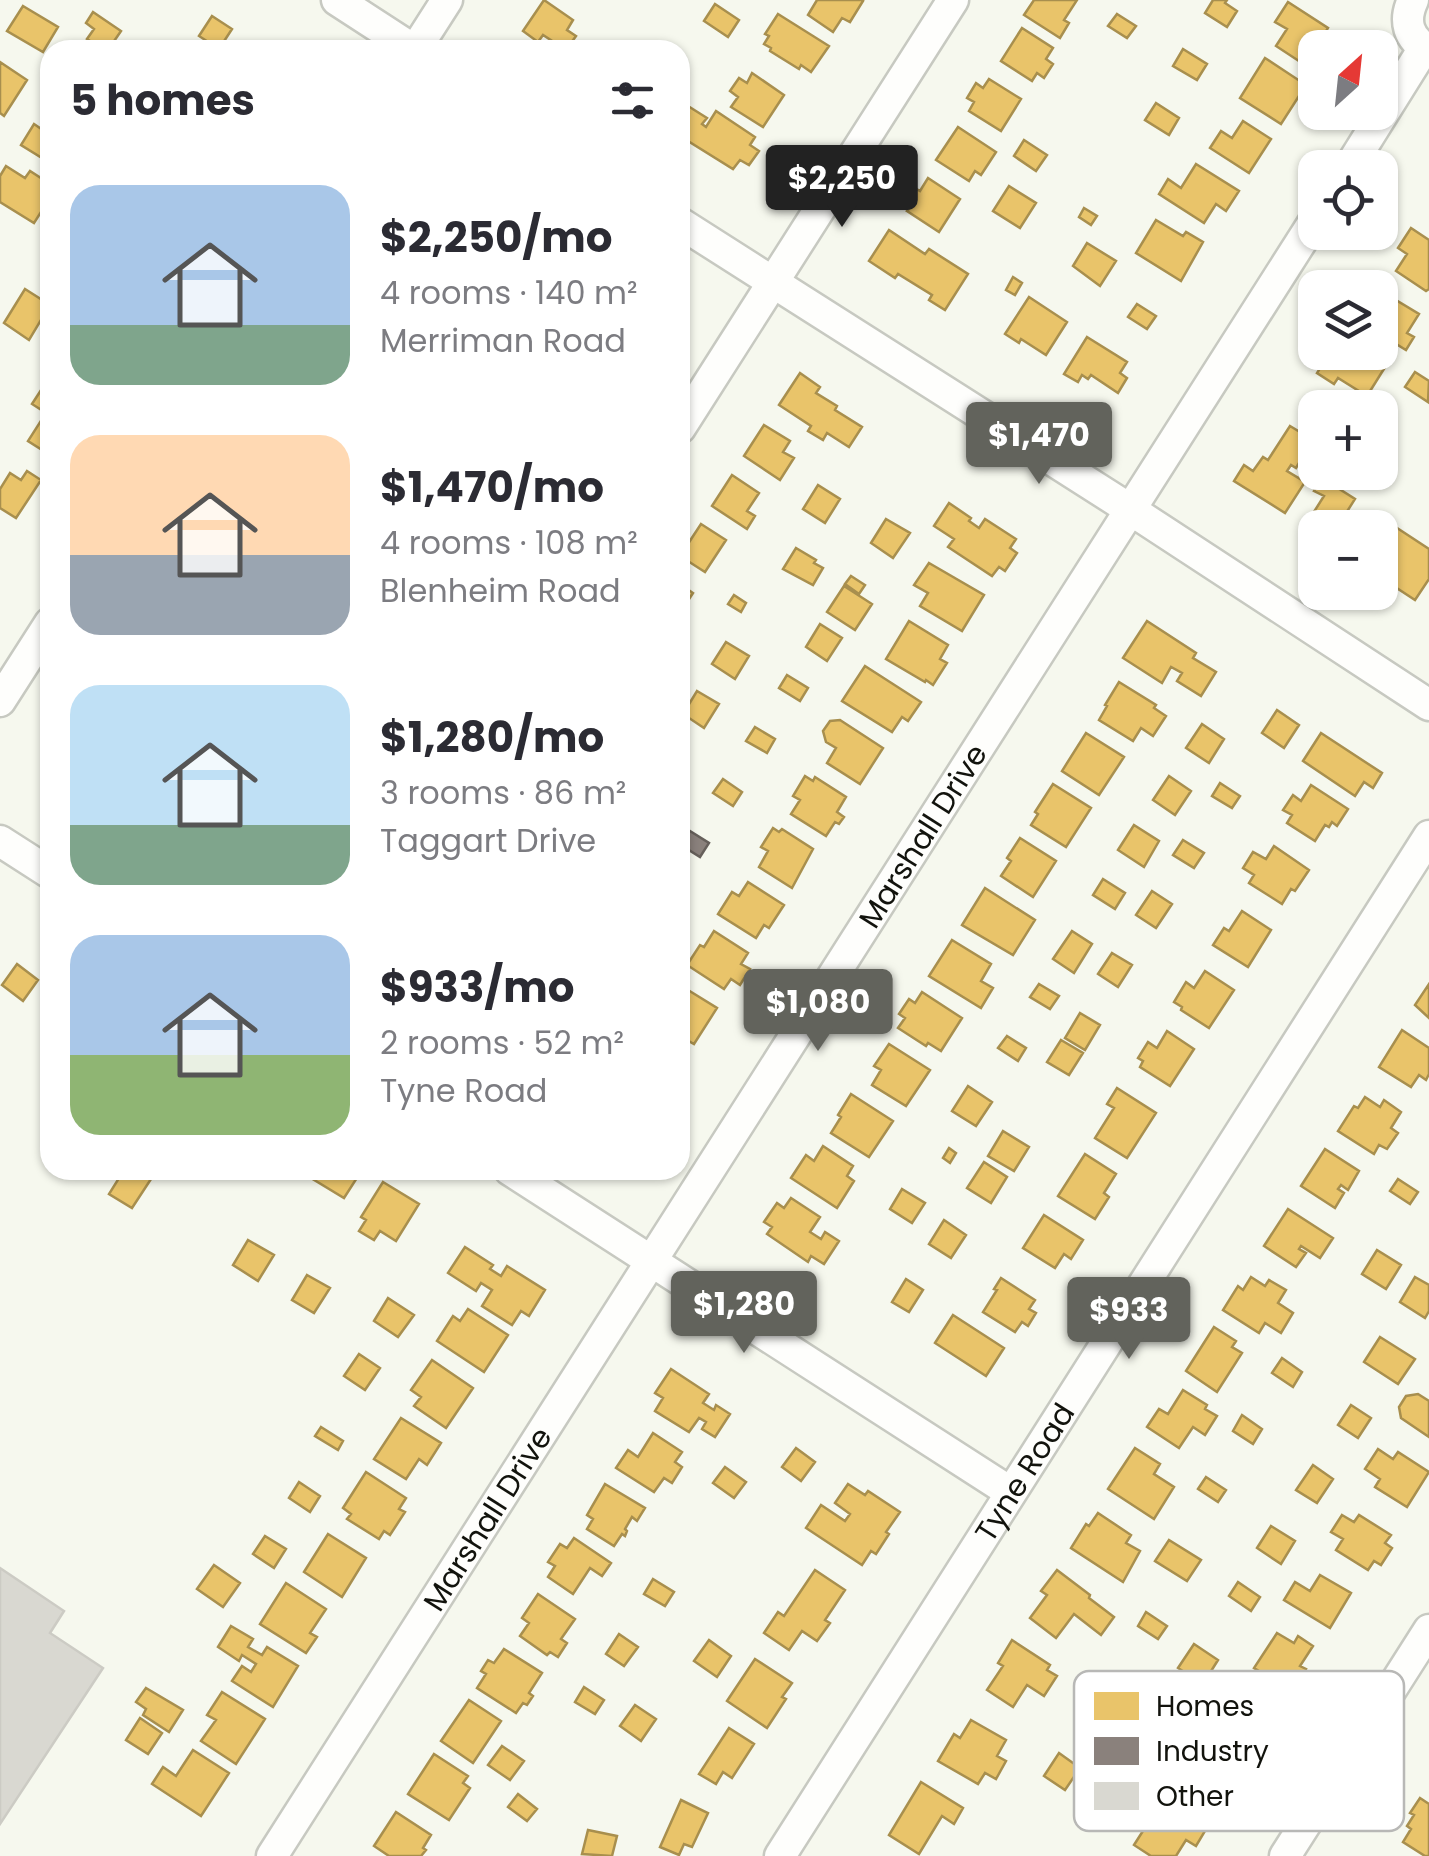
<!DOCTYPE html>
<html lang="en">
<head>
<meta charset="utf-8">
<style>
	body { margin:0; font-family:Poppins,sans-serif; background:#f7f7f7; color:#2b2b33; height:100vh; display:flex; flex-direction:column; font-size:38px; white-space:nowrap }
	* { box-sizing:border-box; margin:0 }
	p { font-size:32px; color:#7c7c81 }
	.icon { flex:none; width:55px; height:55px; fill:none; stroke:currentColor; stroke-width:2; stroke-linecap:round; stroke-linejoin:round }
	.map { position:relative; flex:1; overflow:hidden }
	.side { position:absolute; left:40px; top:40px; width:650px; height:1140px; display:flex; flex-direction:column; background:#fff; border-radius:30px; box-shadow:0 2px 8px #0004 }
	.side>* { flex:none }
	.needle { width:65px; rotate:27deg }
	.controls { position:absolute; left:1298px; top:30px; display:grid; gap:20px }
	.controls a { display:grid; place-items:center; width:100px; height:100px; border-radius:20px; background:#fff; box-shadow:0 2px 8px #0004; font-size:50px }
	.price { position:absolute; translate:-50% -85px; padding:0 22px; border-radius:10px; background:#62635c; color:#fff; font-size:32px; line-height:65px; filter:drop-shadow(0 2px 5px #0008) }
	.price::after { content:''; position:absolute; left:50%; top:60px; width:30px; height:22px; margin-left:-15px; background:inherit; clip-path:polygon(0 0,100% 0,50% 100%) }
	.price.current { background:#222; color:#fff }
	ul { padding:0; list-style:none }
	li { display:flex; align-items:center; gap:30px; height:250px; padding:0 30px }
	li span { display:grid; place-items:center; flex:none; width:280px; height:200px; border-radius:30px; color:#555 }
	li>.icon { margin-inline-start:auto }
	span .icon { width:120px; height:120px; fill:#fffc; stroke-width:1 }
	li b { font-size:42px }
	h2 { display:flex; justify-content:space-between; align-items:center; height:120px; padding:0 30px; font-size:42px }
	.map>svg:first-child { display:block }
	.homes { fill:#e9c46a; stroke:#a88f4e; stroke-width:2.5 }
	.industry { fill:#8a817c; stroke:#66605b; stroke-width:2.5 }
	.building { fill:#d9d8d1; stroke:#cccbc4; stroke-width:2.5 }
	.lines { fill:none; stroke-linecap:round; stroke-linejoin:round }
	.minor-casing { stroke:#c7c9c1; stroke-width:35 }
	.minor { stroke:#fefefc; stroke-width:30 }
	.labels { text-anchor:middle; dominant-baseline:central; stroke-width:10; stroke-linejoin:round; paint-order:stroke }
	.street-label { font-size:30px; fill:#12130d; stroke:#fff }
	.key { fill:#fff; stroke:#b8b8b6; stroke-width:2.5 }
	.key-label { font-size:28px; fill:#12130d }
</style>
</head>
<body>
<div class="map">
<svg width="1429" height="1856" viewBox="0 0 1429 1856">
	<rect width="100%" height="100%" fill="#f6f8ee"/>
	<path class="homes" d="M544 0 573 20 567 30 576 36 566 50 543 35 538 42 523 31Z
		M817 0H861L863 1 850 22 842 18 833 32 808 15Z
		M1034 0H1077L1064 20 1069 23 1060 38 1024 15Z
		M1213 0H1227L1225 3 1237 11 1227 27 1205 13Z
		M1288 2 1328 28 1305 65 1276 46 1287 29 1275 22Z
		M715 4 739 20 728 37 704 21Z
		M23 6 58 27 43 52 7 31Z
		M93 12 121 31 108 50H104L87 39 94 29 86 23Z
		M778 14 829 46 811 72 801 65 799 69 770 51 771 48 764 44 769 36 765 34Z
		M1117 14 1136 26 1127 38 1108 26Z
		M212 16 232 29 219 49 199 36Z
		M1022 28 1053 48 1046 59 1053 64 1044 78 1037 73 1032 81 1001 61Z
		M1183 49 1207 64 1197 80 1173 66Z
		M1265 58 1306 85 1281 124 1240 98Z
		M0 62 27 80 4 116 0 113Z
		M752 73 784 95 763 127 731 107 738 97 730 91 739 78 747 83Z
		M989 79 1021 99 1001 131 969 111 974 102 967 98 976 83 983 88Z
		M1156 103 1179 118 1169 135 1145 120Z
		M688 106 707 118 702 124 706 127 716 111 755 137 750 145 759 151 749 165 740 160 733 169 680 136V118Z
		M1243 121 1271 139 1249 173 1210 148 1221 131 1232 138Z
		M34 124 50 135V146L42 158 21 145Z
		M958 127 996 152 981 175 975 171 969 181 936 160Z
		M1024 140 1047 155 1036 171 1014 156Z
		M1196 164 1239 191 1226 211 1216 204 1204 223 1159 194 1168 179 1181 188Z
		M6 166 25 178 30 171 50 184V198L34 223 0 202V176Z
		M928 178 960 199 939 232 907 211 909 209 902 204 913 187 920 191Z
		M1009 186 1036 203 1020 228 993 211Z
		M1084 208 1097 216 1091 225 1079 217Z
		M1156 220 1183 236 1186 232 1203 242 1181 281 1136 253Z
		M1411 228 1429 240V289L1426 291 1396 271 1407 254 1398 248Z
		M889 230 925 254 929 249 968 274 945 310 929 300 932 295 898 274 895 278 869 261Z
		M1087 243 1116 261 1100 286 1073 266Z
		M1013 277 1022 283 1015 295 1006 290Z
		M1376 278 1395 290 1391 297 1419 314 1407 333 1414 337 1406 350 1380 334V288H1370Z
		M25 289 50 305 29 340 4 323Z
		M1029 297 1067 322 1046 355 1021 339 1019 343 1005 334Z
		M1137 304 1156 316 1147 329 1128 317Z
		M1087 337 1127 362 1120 373 1127 378 1118 393 1091 375 1088 379 1082 375 1078 382 1064 374Z
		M1330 352H1369L1387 364 1367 396 1338 378 1334 384 1317 373Z
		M1415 372 1429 381 1428 402 1405 387Z
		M800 373 820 387 816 393 837 406 835 410 862 427 849 447 827 433 823 440 808 431 811 426 779 405Z
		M45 384 50 387V455L28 441 46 413 32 404Z
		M764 425 790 441 783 452 794 458 780 480 744 456Z
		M1290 426 1313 440 1311 443 1315 448 1310 456 1305 453 1296 468 1291 465 1287 471 1305 482 1285 513 1234 481 1244 465 1253 471 1263 457 1268 460Z
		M27 471 41 480 16 518 0 508V489L10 473 21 480Z
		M732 475 759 493 747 511 755 516 747 529 712 506Z
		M1322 478 1355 499 1348 510 1368 523 1365 528H1315V537L1306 531 1308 528 1305 526 1324 496 1314 491Z
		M818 485 840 499 825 523 803 509Z
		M949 503 971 518 969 521 979 528 985 519 1016 539 1010 548 1017 553 1005 571 999 567 992 576 948 547 954 539 934 526Z
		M886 519 910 533 893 558 871 543Z
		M701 524 726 540 705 572 680 556Z
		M1391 524 1429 549V579L1415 600 1380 577V541Z
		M796 548 816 560 814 563 823 568 813 585 783 569Z
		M929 563 984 595 962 631 920 606 928 593 914 585Z
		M851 576 865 585 859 594 845 584Z
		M680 584 693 593 680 613Z
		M844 586 872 604 855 630 827 612Z
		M734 595 746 603 741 612 728 604Z
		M909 621 948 645 940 659 947 663 933 685 926 680 925 682 886 659Z
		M1147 621 1196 653 1193 658 1216 672 1201 696 1177 681 1182 673 1171 667 1162 683 1123 658Z
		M820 624 842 638 827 661 806 647Z
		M726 642 749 656 735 679 712 664Z
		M865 666 921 702 908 721 902 717 892 732 842 701Z
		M787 675 808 688 800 701 779 688Z
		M1119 682 1156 705 1154 708 1166 716 1153 736 1141 728 1133 741 1099 720 1107 706 1105 705Z
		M697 691 719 704 704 728 683 714Z
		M1277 710 1299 725 1284 748 1262 733Z
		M840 720 883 748 860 784 827 763 836 748 826 742 823 731 830 721Z
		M1202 724 1224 739 1209 763 1186 748Z
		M755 727 775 739 767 753 746 741Z
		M1086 733 1124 757 1099 795 1062 771Z
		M1321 733 1382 773 1373 788 1364 782 1355 796 1303 761Z
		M805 776 813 781 815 777 846 797 837 812 844 817 839 824 835 822 826 836 791 814 800 800 793 796Z
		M1169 776 1191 791 1175 815 1153 800Z
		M723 779 742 792 733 806 713 793Z
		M1220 783 1240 796 1232 808 1212 796Z
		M1053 784 1091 808 1066 847 1031 825 1038 814 1035 812Z
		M1311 785 1348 809 1337 826 1332 822 1329 827 1325 825 1315 841 1287 823 1292 815 1283 810 1293 795 1301 801Z
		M1134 825 1159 841 1144 867 1118 850Z
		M773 828 779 832 782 829 813 849 792 888 759 867 768 851 761 847Z
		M1020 838 1056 861 1033 897 1001 876 1011 861 1007 858Z
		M1183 840 1204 853 1194 868 1173 855Z
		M1274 846 1309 870 1295 891 1291 889 1282 904 1249 883 1254 875 1243 868 1253 852 1266 859Z
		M1103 879 1125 893 1115 909 1093 895Z
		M748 882 784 905 769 928 764 925 756 938 718 914 732 892 739 896Z
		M985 888 1035 920 1013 955 962 925Z
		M1152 891 1172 904 1156 928 1136 915Z
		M1242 911 1271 930 1248 967 1213 945 1224 928 1229 931Z
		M714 931 748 953 741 964 750 969 740 985 731 979 724 989 687 965 700 945 704 947Z
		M1072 931 1092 944 1074 973 1053 959Z
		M952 940 991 964 981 981 993 988 981 1008 929 976Z
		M1112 953 1132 965 1118 987 1098 974Z
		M17 964 38 980 23 1001 2 985Z
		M1205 971 1234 990 1209 1028 1181 1010 1182 1007 1174 1002 1186 982 1194 988Z
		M1039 984 1059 996 1050 1009 1030 997Z
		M1429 984V1018L1415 1005Z
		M688 990 717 1008 694 1044 680 1036V995L684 997Z
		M922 992 962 1018 941 1051 928 1043 926 1046 898 1028 905 1018 899 1014 909 999 915 1003Z
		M1080 1013 1100 1025 1085 1050 1065 1038Z
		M1402 1030 1429 1048V1074L1426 1080 1419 1075 1411 1087 1379 1067Z
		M1167 1031 1194 1049 1170 1086 1140 1067 1143 1061 1138 1058 1148 1042 1157 1048Z
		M1007 1036 1026 1048 1018 1061 998 1048Z
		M1061 1040 1083 1053 1069 1075 1047 1062Z
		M889 1044 930 1070 906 1106 872 1085 881 1070 874 1066Z
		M968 1086 992 1102 976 1126 952 1111Z
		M1117 1088 1156 1113 1127 1158 1095 1138 1114 1108 1107 1104Z
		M851 1094 893 1121 869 1157 831 1133 841 1117 838 1115Z
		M1365 1097 1380 1107 1384 1100 1401 1112 1391 1128 1398 1133 1387 1149 1379 1145 1374 1154 1338 1131 1354 1106 1358 1108Z
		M1003 1131 1029 1147 1014 1171 988 1156Z
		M823 1146 853 1166 847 1176 854 1181 837 1208 791 1178 806 1155 814 1161Z
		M949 1148 956 1153 950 1163 943 1158Z
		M1325 1149 1359 1171 1348 1190 1341 1185 1338 1189 1344 1193 1335 1208 1301 1186Z
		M1085 1154 1116 1174 1104 1193 1109 1197 1095 1219 1058 1196Z
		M984 1162 1007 1177 991 1203 967 1188Z
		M124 1170H138L151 1179 132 1208 109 1194Z
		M315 1170H362L344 1198 311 1178Z
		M1398 1179 1418 1192 1410 1204 1390 1191Z
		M383 1182 419 1204 396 1241 380 1231 374 1240 359 1231 366 1220 361 1217Z
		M902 1189 925 1203 912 1223 890 1209Z
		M791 1198 820 1217 810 1232 821 1239 825 1232 839 1241 824 1264 811 1256 808 1262 767 1234 772 1227 764 1222 777 1203 784 1208Z
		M1288 1209 1333 1238 1320 1258 1301 1246 1299 1249 1306 1253 1296 1267 1264 1246Z
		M1044 1215 1083 1240 1071 1259 1064 1254 1055 1268 1023 1248Z
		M944 1220 966 1235 951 1258 929 1244Z
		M248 1240 274 1255 258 1281 233 1265Z
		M465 1247 493 1265 490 1269 501 1276 507 1266 545 1290 529 1316 521 1311 512 1325 482 1306 492 1290 481 1283 476 1291 448 1273Z
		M1377 1250 1401 1265 1386 1289 1362 1274Z
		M307 1275 330 1288 314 1313 292 1300Z
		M1251 1277 1265 1286 1269 1280 1286 1290 1278 1303 1293 1313 1281 1333 1265 1323 1259 1333 1223 1310 1238 1286 1243 1290Z
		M1415 1277 1429 1285V1311L1425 1318 1400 1302Z
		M1001 1278 1035 1300 1029 1309 1036 1313 1028 1326 1022 1322 1015 1332 983 1312 997 1290 994 1289Z
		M906 1279 923 1290 909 1312 892 1302Z
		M388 1298 414 1315 398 1337 374 1321Z
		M468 1309 508 1335 484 1372 437 1341 453 1316 460 1321Z
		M953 1315 1004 1348 986 1376 935 1343Z
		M1214 1327 1236 1341 1232 1347 1242 1353 1217 1392 1186 1371Z
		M1380 1337 1415 1359 1398 1384 1364 1362Z
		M359 1354 380 1368 365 1390 344 1376Z
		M1282 1358 1302 1372 1293 1387 1272 1373Z
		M432 1360 473 1388 446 1428 414 1406 421 1397 411 1390Z
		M671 1369 709 1394 703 1403 714 1410 716 1405 730 1414 715 1437 702 1429 706 1422 699 1418 689 1432 655 1411 663 1398 655 1393Z
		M1183 1390 1207 1405 1205 1409 1217 1416 1205 1435 1193 1427 1179 1448 1147 1427 1159 1409 1168 1414Z
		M1418 1394 1429 1401V1437L1401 1418 1399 1407 1406 1396Z
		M1351 1405 1371 1418 1358 1438 1338 1425Z
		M1242 1415 1262 1429 1253 1444 1233 1431Z
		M401 1418 441 1443 427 1465 419 1459 406 1479 374 1459Z
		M321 1427 343 1441 338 1450 315 1436Z
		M653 1433 682 1452 675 1462 682 1467 672 1483 664 1478 654 1492 616 1468 628 1450 638 1457Z
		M796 1448 815 1462 801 1481 782 1467Z
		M1135 1448 1160 1464 1154 1474 1174 1487 1154 1519 1108 1489Z
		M1378 1449 1393 1459 1398 1452 1429 1472 1407 1507 1375 1487 1380 1479 1365 1469Z
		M1313 1465 1333 1479 1317 1503 1296 1490Z
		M725 1467 746 1482 734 1498 713 1483Z
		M366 1472 406 1498 399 1509 405 1512 390 1535 384 1531 379 1539 347 1519 351 1514 343 1508Z
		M1206 1477 1226 1490 1218 1502 1198 1489Z
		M299 1482 320 1496 310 1512 289 1498Z
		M605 1484 645 1508 637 1521 632 1517 625 1529 627 1531 625 1536 622 1534 614 1546 587 1529 593 1519 587 1515Z
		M848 1484 865 1495 868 1491 900 1512 886 1532 889 1534 876 1554 871 1551 862 1565 806 1528 821 1505 845 1521 850 1514 835 1503Z
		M1098 1513 1131 1535 1126 1543 1140 1551 1123 1582 1071 1548 1086 1524 1089 1526Z
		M1342 1515 1354 1522 1359 1515 1391 1535 1385 1543 1392 1548 1381 1565 1374 1561 1368 1570 1336 1550 1343 1539 1331 1532Z
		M1271 1526 1295 1541 1281 1564 1257 1548Z
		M328 1534 366 1558 342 1597 304 1572Z
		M265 1536 286 1549 274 1568 253 1554Z
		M574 1538 611 1563 602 1576 590 1568 573 1594 548 1577 555 1566 548 1562 560 1544 567 1548Z
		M1169 1540 1201 1560 1187 1581 1155 1561Z
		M214 1565 240 1583 223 1607 197 1589Z
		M815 1570 845 1590 825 1620 830 1623 817 1641 802 1631 789 1650 764 1633 778 1612 784 1616Z
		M1057 1570 1090 1595 1089 1598 1114 1617 1101 1635 1074 1614 1056 1638 1030 1618 1047 1595 1041 1591Z
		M1320 1575 1351 1593 1330 1628 1284 1600 1295 1582 1310 1591Z
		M653 1579 674 1592 665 1606 644 1594Z
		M1238 1582 1260 1597 1251 1611 1229 1596Z
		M286 1583 326 1609 310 1633 317 1637 306 1653 260 1624Z
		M538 1594 575 1619 561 1639 567 1643 558 1657 550 1652 547 1655 520 1636 529 1623 522 1618Z
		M1146 1612 1167 1626 1158 1639 1138 1626Z
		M231 1626 253 1639 248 1647 262 1655 267 1647 298 1666 273 1707 232 1681 242 1666 251 1672 256 1664 242 1655 239 1661 218 1647Z
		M1277 1633 1294 1643 1298 1636 1313 1646 1300 1666 1306 1669 1300 1679 1294 1675 1286 1687 1254 1668Z
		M619 1634 638 1647 624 1666 606 1654Z
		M709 1640 731 1656 717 1677 694 1661Z
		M1012 1640 1050 1665 1047 1670 1057 1676 1044 1696 1027 1685 1013 1707 987 1690 1003 1666 998 1663Z
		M1194 1644 1218 1660 1203 1684 1178 1668Z
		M504 1649 542 1673 529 1693 533 1696 527 1705 523 1703 516 1713 477 1688 486 1674 481 1671 488 1660 494 1663Z
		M755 1659 792 1683 782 1697 786 1699 767 1728 727 1701Z
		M584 1687 604 1700 595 1714 575 1702Z
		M146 1688 183 1710 169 1732 143 1715 146 1709 136 1702Z
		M222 1692 265 1719 236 1764 201 1741 216 1720 207 1715Z
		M469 1700 501 1721 473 1763 441 1741Z
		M635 1705 656 1719 641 1741 620 1726Z
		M140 1718 162 1733 148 1754 126 1740Z
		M971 1720 1006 1740 997 1756 1006 1761 996 1779 985 1773 978 1784 938 1761 954 1734 960 1738Z
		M729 1728 754 1744 732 1778 723 1772 716 1784 699 1774Z
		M502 1746 524 1761 510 1780 488 1765Z
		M193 1750 229 1773 201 1816 152 1784 163 1767 176 1776Z
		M1059 1753 1080 1768 1065 1790 1044 1776Z
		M434 1754 468 1776 463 1783 470 1788 449 1820 408 1794Z
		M921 1782 963 1808 954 1824 942 1816 919 1854 889 1835Z
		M518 1794 537 1809 527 1821 508 1807Z
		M1164 1798 1208 1826 1196 1846 1186 1840 1176 1856H1151L1134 1845Z
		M1420 1798 1429 1804V1856H1425L1403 1842 1411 1829 1407 1826 1414 1815 1410 1813Z
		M681 1800 708 1813 692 1847 684 1844 679 1855 660 1847Z
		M396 1812 431 1835 423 1848 426 1850 421 1856H389L374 1846Z
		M588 1830 617 1836 612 1856 582 1854Z"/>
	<path class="industry" d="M690 831 709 843 700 857 681 845Z"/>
	<path class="building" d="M0 1568 64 1611 50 1633 103 1668 0 1824Z"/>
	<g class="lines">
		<g class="minor-casing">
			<g id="minor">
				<path d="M337 0 414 50"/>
				<path d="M1413 0C1403 21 1408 39 1429 50"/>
				<path d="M415 50 447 0"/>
				<path d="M1349 168 1424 48"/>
				<path d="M680 223 1131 510 1429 705"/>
				<path d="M680 428 953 0"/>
				<path d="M0 701 50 623"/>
				<path d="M0 841 50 873"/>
				<path d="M510 1170 1010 1492"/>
				<path id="s1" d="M272 1856 1315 220"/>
				<path id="s2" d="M780 1856 1429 836"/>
				<path d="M1285 1856 1429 1630"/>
			</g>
		</g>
		<use href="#minor" class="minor"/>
	</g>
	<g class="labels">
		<g class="street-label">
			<text stroke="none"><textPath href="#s1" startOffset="1210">Marshall Drive</textPath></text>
			<text stroke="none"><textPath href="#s2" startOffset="455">Tyne Road</textPath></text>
			<text stroke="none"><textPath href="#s1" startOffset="400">Marshall Drive</textPath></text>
		</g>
	</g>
	<rect x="1074" y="1671" width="330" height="160" rx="15" class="key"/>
	<rect x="1094" y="1692" width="45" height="28" fill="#e9c46a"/>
	<rect x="1094" y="1737" width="45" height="28" fill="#8a817c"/>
	<rect x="1094" y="1782" width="45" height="28" fill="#d9d8d1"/>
	<g class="key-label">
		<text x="1156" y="1716">Homes</text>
		<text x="1156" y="1761">Industry</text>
		<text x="1156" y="1806">Other</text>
	</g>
</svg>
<div class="controls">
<a><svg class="needle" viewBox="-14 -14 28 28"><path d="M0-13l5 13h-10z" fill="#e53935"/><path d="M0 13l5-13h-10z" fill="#7c7c81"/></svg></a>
<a><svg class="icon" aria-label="locate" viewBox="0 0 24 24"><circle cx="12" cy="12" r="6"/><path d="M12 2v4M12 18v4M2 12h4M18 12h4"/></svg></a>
<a><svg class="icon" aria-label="layers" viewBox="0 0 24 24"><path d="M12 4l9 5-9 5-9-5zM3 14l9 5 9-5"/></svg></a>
<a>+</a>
<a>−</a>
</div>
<b class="price current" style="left:842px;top:230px">$2,250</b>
<b class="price" style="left:1039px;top:487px">$1,470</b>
<b class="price" style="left:818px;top:1054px">$1,080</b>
<b class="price" style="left:744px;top:1356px">$1,280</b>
<b class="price" style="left:1129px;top:1362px">$933</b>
<section class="side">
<h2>5 homes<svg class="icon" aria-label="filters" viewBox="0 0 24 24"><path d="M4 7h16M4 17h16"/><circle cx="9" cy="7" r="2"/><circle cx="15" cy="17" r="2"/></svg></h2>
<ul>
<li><span style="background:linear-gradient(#a9c7e8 70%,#7fa58c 0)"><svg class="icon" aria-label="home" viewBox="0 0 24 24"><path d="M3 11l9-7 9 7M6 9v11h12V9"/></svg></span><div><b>$2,250/mo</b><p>4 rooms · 140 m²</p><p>Merriman Road</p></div></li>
<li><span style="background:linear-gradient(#ffd9b3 60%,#9aa5b1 0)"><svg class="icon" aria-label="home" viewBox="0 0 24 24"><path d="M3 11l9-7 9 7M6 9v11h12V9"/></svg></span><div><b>$1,470/mo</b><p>4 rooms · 108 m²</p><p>Blenheim Road</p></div></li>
<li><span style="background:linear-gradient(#bfe0f5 70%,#7fa58c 0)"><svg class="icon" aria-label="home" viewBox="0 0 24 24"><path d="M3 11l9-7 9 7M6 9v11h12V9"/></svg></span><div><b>$1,280/mo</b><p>3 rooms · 86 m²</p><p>Taggart Drive</p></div></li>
<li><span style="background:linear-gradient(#a9c7e8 60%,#8fb573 0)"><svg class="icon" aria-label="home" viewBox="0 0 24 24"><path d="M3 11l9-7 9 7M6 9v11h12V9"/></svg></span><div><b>$933/mo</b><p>2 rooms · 52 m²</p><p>Tyne Road</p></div></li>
</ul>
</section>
</div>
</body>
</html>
